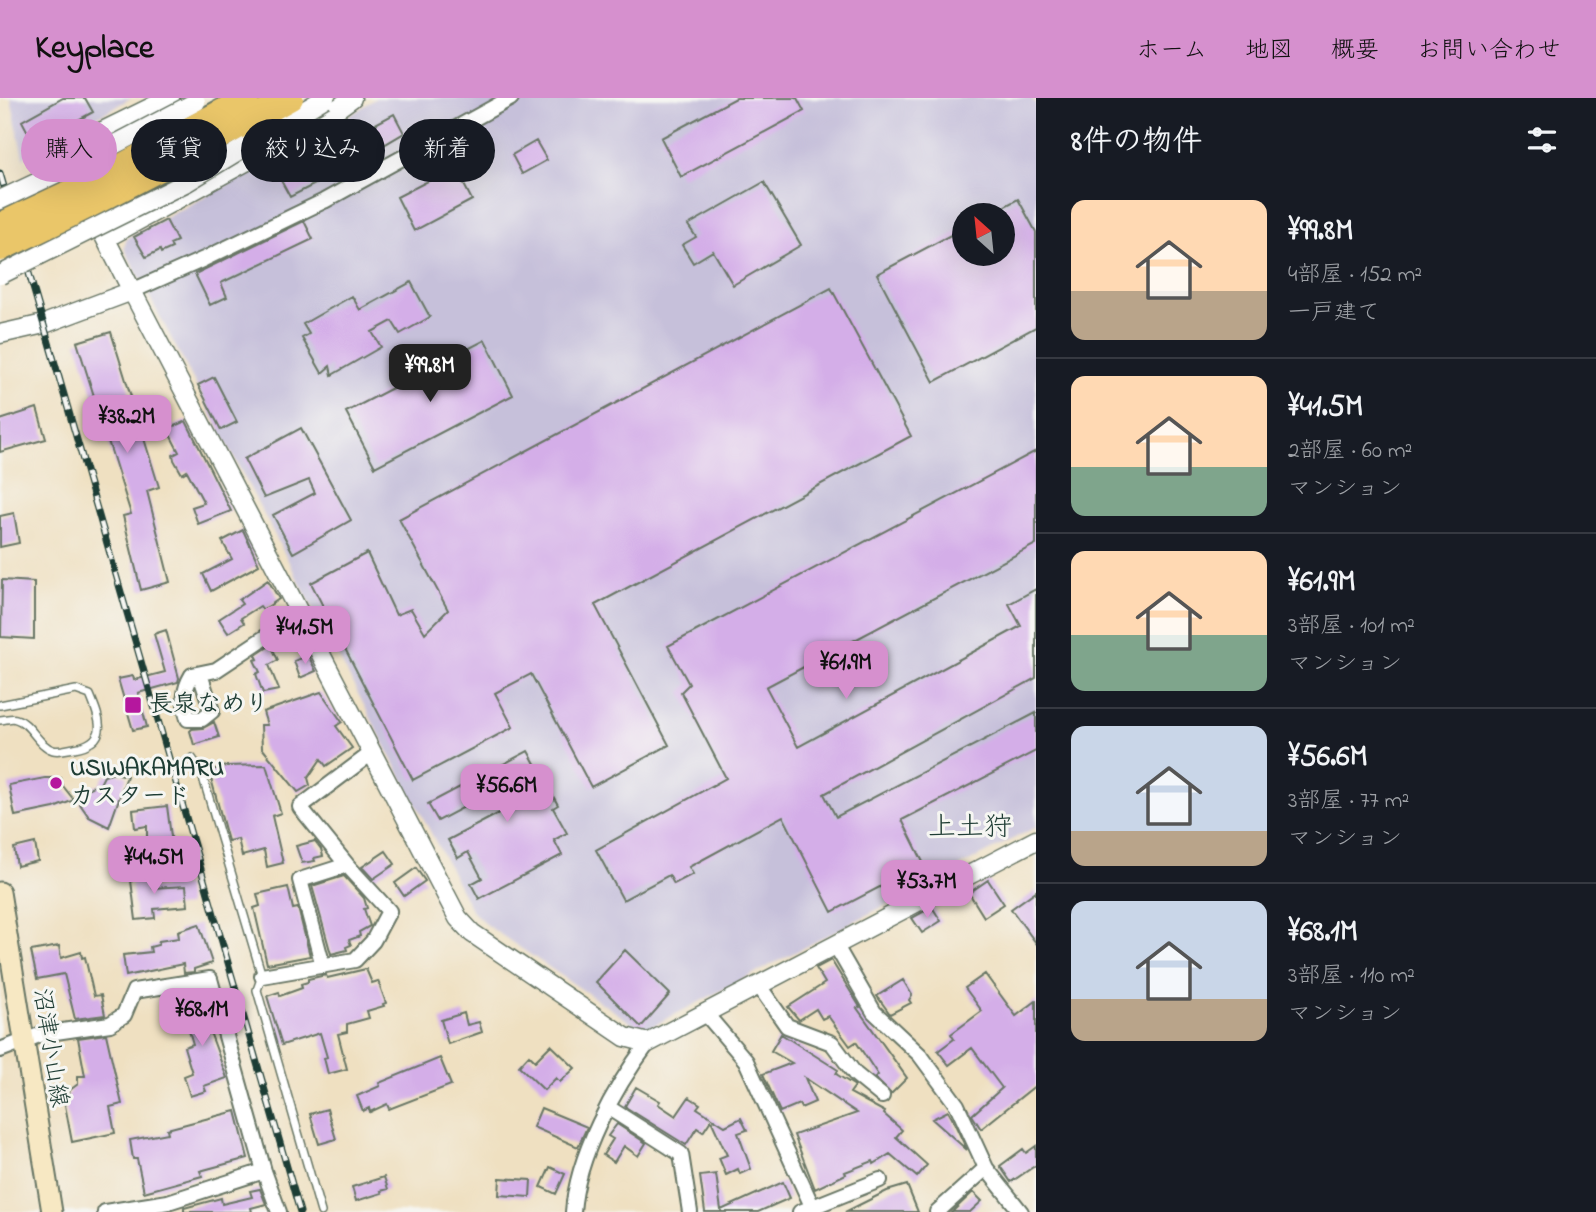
<!DOCTYPE html>
<html lang="ja">
<head>
<meta charset="utf-8">
<style>
	body { margin:0; font-family:"Indie Flower","Klee One",sans-serif; background:#20242c; color:#f1f3f6; height:100vh; display:flex; flex-direction:column; font-size:26px; white-space:nowrap }
	* { box-sizing:border-box; margin:0 }
	p { font-size:23px; color:#9ea1a6 }
	.icon { flex:none; width:38px; height:38px; fill:none; stroke:currentColor; stroke-width:2; stroke-linecap:round; stroke-linejoin:round }
	.map { position:relative; flex:1; overflow:hidden }
	.sheet { display:flex; flex-direction:column; background:#171b24; width:560px }
	.sheet>* { flex:none }
	.top-card { position:absolute; left:21px; top:21px; width:665px; height:63px; display:flex; gap:14px }
	.needle { width:46px; rotate:333deg }
	.buttons { position:absolute; left:952px; top:105px; display:grid; gap:14px }
	.buttons a { display:grid; place-items:center; width:63px; height:63px; border-radius:50%; background:#171b24; box-shadow:0 7px 28px #0002; font-size:35px }
	.price { position:absolute; translate:-50% -60px; padding:0 16px; border-radius:14px; background:#d690ce; color:#111; font-size:23px; line-height:46px; filter:drop-shadow(0 2px 4px #0008) }
	.price::after { content:''; position:absolute; left:50%; top:42px; width:21px; height:16px; margin-left:-10px; background:inherit; clip-path:polygon(0 0,100% 0,50% 100%) }
	.price.on { background:#222; color:#fff }
	ul { padding:0; list-style:none }
	li { display:flex; align-items:center; gap:21px; height:175px; padding:0 35px }
	li+li { border-top:2px solid #363941 }
	li span { display:grid; place-items:center; flex:none; width:196px; height:140px; border-radius:14px; color:#555 }
	li>.icon { margin-inline-start:auto }
	span .icon { width:84px; height:84px; fill:#fffc; stroke-width:1 }
	li b { font-size:30px }
	h2 { display:flex; justify-content:space-between; align-items:center; height:84px; padding:0 35px; font-size:30px }
	.pill { padding:0 24px; border-radius:32px; background:#171b24; box-shadow:0 7px 28px #0002; font-size:24px; line-height:63px }
	.pill.on { background:#d690ce; color:#111 }
	header { display:flex; align-items:center; gap:42px; box-sizing:border-box; height:98px; padding:0 35px; background:#d690ce; color:#111 }
	header strong { font-size:33px }
	nav { display:flex; gap:38px; margin-inline-start:auto; font-size:24px }
	main { display:flex; flex:1; min-height:0 }
	.map>svg:first-child { display:block }
	.industrial { fill:#c6c0da; fill-rule:evenodd }
	.building { fill:#d4aee8 }
	.lines { fill:none; stroke-linecap:round; stroke-linejoin:round }
	.service-casing { stroke:#687665; stroke-width:10 }
	.minor-casing { stroke:#687665; stroke-width:18 }
	.tertiary-casing { stroke:#687665; stroke-width:21 }
	.secondary-casing { stroke:#687665; stroke-width:23 }
	.service { stroke:#fff; stroke-width:7 }
	.minor { stroke:#fff; stroke-width:14 }
	.tertiary { stroke:#fff; stroke-width:18 }
	.secondary { stroke:#f7e8c3; stroke-width:19 }
	.rail-casing { stroke:#1f3d34; stroke-width:7 }
	.rail { stroke:#f6f6f2; stroke-width:4.5; stroke-dasharray:13; stroke-linecap:butt }
	.tertiary-bridge-casing { stroke:#687665; stroke-width:21; stroke-linecap:butt }
	.motorway-bridge-casing { stroke:#687665; stroke-width:28; stroke-linecap:butt }
	.tertiary-bridge { stroke:#fff; stroke-width:18 }
	.motorway-bridge { stroke:#eac669; stroke-width:24 }
	.poi-dot { fill:#b5179e; stroke:#f6f6f2; stroke-width:2.5 }
	.labels { text-anchor:middle; dominant-baseline:central; stroke-width:6; stroke-linejoin:round; paint-order:stroke }
	.poi-label { font-size:24px; font-weight:bold; fill:#1f3d34; stroke:#f6f6f2; text-anchor:start }
	.street-label { font-size:24px; fill:#1f3d34; stroke:#f6f6f2 }
	.quarter-label { font-size:28px; fill:#1f3d34; stroke:#f6f6f2 }
</style>
</head>
<body>
<header>
<strong>Keyplace</strong>
<nav><a>ホーム</a><a>地図</a><a>概要</a><a>お問い合わせ</a></nav>
</header>
<main>
<div class="map">
<svg width="1036" height="1114" viewBox="0 0 1036 1114">
	<rect width="100%" height="100%" fill="#f6f6f2"/>
	<filter id="ink" filterUnits="userSpaceOnUse"><feTurbulence type="fractalNoise" baseFrequency=".0143" numOctaves="2"/><feDisplacementMap in="SourceGraphic" scale="14" xChannelSelector="R" yChannelSelector="G"/><feConvolveMatrix kernelMatrix="1 2 1 2 8 2 1 2 1" color-interpolation-filters="sRGB"/></filter>
	<filter id="wash" filterUnits="userSpaceOnUse"><feTurbulence type="fractalNoise" baseFrequency=".00686" numOctaves="4" result="noise"/><feDisplacementMap in="SourceGraphic" scale="28" xChannelSelector="R" yChannelSelector="G"/><feGaussianBlur stdDeviation="1.57" result="paint"/><feColorMatrix in="noise" values="0 0 0 0 0 0 0 0 0 0 0 0 0 0 0 0 0 1.4 0 .05"/><feComposite in="paint" operator="in"/></filter>
	<g filter="url(#wash)">
		<rect width="100%" height="100%" fill="#efe0c1"/>
		<path class="industrial" d="M11 0H131L23 60Z
			M376 0H1031L1036 6V729L649 930 633 926 488 828 472 813 124 150 127 140 318 39ZM964 117H1003V156H964Z"/>
		<g id="blocks">
			<path class="building" d="M63 0H85L93 14 34 46 22 23Z
				M736 0H797L804 13 681 79 661 40Z
				M394 16 404 35 377 51 368 30Z
				M536 43 547 62 522 76 512 57Z
				M316 59 327 80 290 99 279 79Z
				M455 69 472 102 414 133 397 99Z
				M764 84 801 147 733 187 713 153 693 165 682 147 696 139 688 127Z
				M1018 101 1036 134V229L934 284 877 176 964 130V156H1003V109Z
				M166 122 177 143 170 146 172 150 161 155 160 152 146 159 134 139Z
				M304 123 313 141 221 185 227 199 210 207 195 176Z
				M411 184 430 219 400 236 392 223 372 234 381 249 332 277 330 268 322 275 302 240 309 236 303 226 352 198 360 212Z
				M831 190 911 338 595 507 669 647 591 689 531 576 495 595 513 629 413 682 311 485 367 455 396 517 411 511 425 535 448 512 399 421Z
				M111 234 159 389 147 393 170 484 141 492 123 418 131 416 77 244Z
				M485 242 513 297 375 369 346 314Z
				M214 279 237 324 221 332 198 287Z
				M37 310 46 341 0 354V322Z
				M186 323 231 413 198 426 192 409 204 405 187 373 182 376 174 362 173 357 179 354 167 331Z
				M301 330 351 422 293 455 273 417 315 395 309 382 264 400 244 361Z
				M1036 353V446L766 589 798 649 1021 528 1009 506 1036 491V580L824 696 836 719 1036 615V653L902 722 924 766 832 814 783 718 689 769 693 776 674 786 669 777 623 802 596 752 726 680 681 594 689 586 668 548Z
				M14 415 19 445 0 449V418Z
				M243 432 259 467 211 493 203 476 232 461 222 443Z
				M2 482 34 484V541L1 539Z
				M268 482 279 501 263 512 260 508 241 520 244 525 228 535 219 521 242 506 239 502Z
				M166 532 179 580 178 584 138 595 147 629 133 632 118 581 133 578 134 582 165 574 154 536Z
				M271 547 278 562 269 567 279 592 263 595 256 576 260 574 254 562 258 561 256 557Z
				M308 557 316 573 300 580 294 563Z
				M321 594 342 624 336 628 352 650 326 668 321 661 308 680 310 687 298 694 262 650 261 627H267L263 614Z
				M214 624 219 639 194 647 190 633 192 631 203 630Z
				M528 653 558 707 553 710 567 735 554 742 562 757 479 801 471 786 482 780 468 754 458 760 448 742 509 710 498 691 438 723 428 706Z
				M266 667 281 715 272 718 283 765 267 769 264 752 242 758 238 741 228 743 209 673 226 668Z
				M115 675 127 678 109 729 89 719 80 706 85 692 93 688H99L104 678Z
				M45 680H61L63 688 74 702 54 710 15 718 9 687Z
				M167 708 172 746H147V728L135 730 133 712Z
				M315 743 321 751 323 758 314 760 315 763 302 765 296 748Z
				M35 745 38 763 17 768 14 750Z
				M386 753 395 766 373 781 362 769Z
				M416 770 425 783 404 798 395 785Z
				M150 773 152 790 186 788 188 808 154 811 155 820 136 822 130 775Z
				M344 778 364 800 367 810 364 811 370 828 359 834 360 838 349 842 351 847 346 849 347 852 331 856 312 788Z
				M988 782 1004 806 984 819 969 795Z
				M288 789 293 811 298 810 310 858 267 866 254 810 260 808 257 796Z
				M1036 793V845L1011 811Z
				M932 809 941 823 922 835 912 820Z
				M199 826 212 865 194 871V874L184 875 183 866 126 878 123 857 151 854 150 849 158 847 159 843 179 840 178 833Z
				M59 848 61 860 81 854 82 860 85 859 94 898 101 897 105 917 75 921 64 876 37 881 31 853Z
				M625 852 670 896 641 929 596 884Z
				M831 862 860 909 857 910 907 980 891 996 875 980 878 977 856 944 850 948 828 918 822 921 816 911 799 922 788 909 825 885 816 870Z
				M366 871 372 885 378 883 386 905 383 906 384 908 367 913 369 920 347 926V934L338 936 347 971 328 976 324 960 327 959 320 935 282 947 267 898 279 894 280 898 302 890 301 886 308 884V881L326 877 327 880Z
				M985 876 1016 918 1036 903V987L981 1031 972 1017 1002 990 972 950 949 967 938 953 954 941 951 936 982 913 965 890Z
				M903 882 912 897 909 902 911 905 890 916 877 898Z
				M201 892 214 932 210 934 227 980 204 988 206 993 190 998 184 978 192 975 184 949 193 946 186 923 195 920 186 895Z
				M464 915 467 927 479 924 482 934 448 946 441 922Z
				M106 936 122 1006 110 1009 115 1035 72 1044 65 1007 70 992 78 986V978H85L78 940Z
				M781 936 838 972 836 976 855 988 850 995 885 1014 884 1016 902 1032 896 1039 927 1067 917 1079 890 1056 874 1066 873 1063 845 1074 846 1076 815 1091 794 1037 857 1015 805 980 815 1004 801 1010 799 1006 780 1014 763 976 792 965 771 953Z
				M551 947 575 970 560 984 556 980 544 992 519 968 529 957 535 963Z
				M440 960 451 987 389 1011 387 1006 370 1014 369 1010 363 1013 357 998 380 988 379 985Z
				M636 989 660 1003 658 1006 676 1018 689 999 700 1006 697 1010 725 1028 741 1020 747 1032 738 1035 751 1071 740 1076 738 1071 726 1077 719 1060 727 1057 711 1022 703 1034 697 1030 686 1047 627 1010 625 1008Z
				M541 1010 587 1029 578 1049 533 1029Z
				M327 1011 336 1041 319 1046 310 1016Z
				M236 1013 248 1060 200 1073 202 1078 144 1094 137 1061H133L130 1042 168 1035 167 1031Z
				M948 1013 952 1020 967 1052 932 1021Z
				M617 1026 646 1045 638 1058 624 1048 614 1064 603 1057 613 1041 608 1038Z
				M1036 1048V1067L1011 1084 1000 1068 1023 1051 1026 1055Z
				M550 1069 565 1076 556 1096 541 1089Z
				M716 1076 721 1112 783 1084 790 1100 758 1114H705L700 1078Z
				M384 1079 388 1091 381 1093 382 1095 356 1103 352 1089Z
				M500 1080 531 1082 530 1099 499 1097Z
				M907 1087 918 1114H845L887 1093Z
				M260 1091 266 1106 251 1110 252 1114H184V1110L221 1100 222 1106 252 1099 250 1093Z
				M973 1094 982 1103 970 1114H952Z"/>
		</g>
	</g>
	<g filter="url(#ink)">
		<use href="#blocks" fill-opacity="0" stroke="#687665" stroke-width="2"/>
		<g class="lines">
			<g class="service-casing">
				<path id="service" d="M0 607 76 592 90 597C101 623 109 644 74 650 67 651 59 654 53 652 37 647 31 625 16 621 12 619 5 622 0 622
					M192 660 201 673 262 878 257 892 321 1114"/>
			</g>
			<g class="minor-casing">
				<path id="minor" d="M132 193 204 161 324 103 511 0
					M200 576 212 613 202 621H188C183 604 183 592 192 577L216 572 300 516
					M836 848 874 914 920 957 957 1007 986 1070 1021 1114
					M323 868 300 782 347 767
					M262 878 355 862 373 843 389 813 347 767 300 709 373 654
					M759 888 787 928 832 945 855 976 882 998
					M706 916 746 963 812 1108
					M0 952 42 936 110 926 124 917 134 893 210 881 264 1073 279 1114
					M609 1010 681 1056 690 1114
					M105 1114 168 1104 264 1073
					M573 1114C577 1058 614 990 648 945
					M800 1114 880 1082
					M937 1114 986 1070"/>
			</g>
			<g class="tertiary-casing">
				<path id="tertiary" d="M83 100 58 55 170 0
					M100 130 132 193
					M106 140 319 24 352 0
					M0 236 44 226 132 193 458 820 472 835 625 939 648 945 1036 742"/>
			</g>
			<g class="secondary-casing">
				<path id="secondary" d="M0 794 52 1114"/>
			</g>
			<use href="#service" class="service"/>
			<use href="#minor" class="minor"/>
			<use href="#tertiary" class="tertiary"/>
			<use href="#secondary" class="secondary"/>
			<g class="rail-casing">
				<path id="rail" d="M0 75 300 1114"/>
			</g>
			<use href="#rail" class="rail"/>
			<g class="tertiary-bridge-casing">
				<path id="tertiary-bridge" d="M0 102 89 60 196 4
					M0 177 187 84 325 0"/>
			</g>
			<g class="motorway-bridge-casing">
				<path id="motorway-bridge" d="M0 127 95 82 247 0
					M0 151C99 105 195 53 291 0"/>
			</g>
			<use href="#tertiary-bridge" class="tertiary-bridge"/>
			<use href="#motorway-bridge" class="motorway-bridge"/>
		</g>
	</g>
	<g class="poi-dot">
		<rect x="124" y="598" width="18" height="18" rx="3.5"/>
		<circle cx="56" cy="685" r="7"/>
	</g>
	<g class="labels">
		<g class="poi-label">
			<text x="149" y="607">長泉なめり</text>
			<text x="70" y="671">USIWAKAMARU<tspan x="70" dy="28">カスタード</tspan></text>
		</g>
		<g class="street-label">
			<text transform="translate(49 950) rotate(81)">沼津小山線</text>
		</g>
		<g class="quarter-label">
			<text x="970" y="730">上土狩</text>
		</g>
	</g>
</svg>
<div class="buttons">
<a><svg class="needle" viewBox="-14 -14 28 28"><path d="M0-13l5 13h-10z" fill="#e53935"/><path d="M0 13l5-13h-10z" fill="#9ea1a6"/></svg></a>
</div>
<b class="price on" style="left:430px;top:306px">¥99.8M</b>
<b class="price" style="left:127px;top:357px">¥38.2M</b>
<b class="price" style="left:305px;top:568px">¥41.5M</b>
<b class="price" style="left:846px;top:603px">¥61.9M</b>
<b class="price" style="left:507px;top:726px">¥56.6M</b>
<b class="price" style="left:154px;top:798px">¥44.5M</b>
<b class="price" style="left:927px;top:822px">¥53.7M</b>
<b class="price" style="left:202px;top:950px">¥68.1M</b>
<div class="top-card">
<a class="pill on">購入</a>
<a class="pill">賃貸</a>
<a class="pill">絞り込み</a>
<a class="pill">新着</a>
</div>
</div>
<section class="sheet">
<h2>8件の物件<svg class="icon" aria-label="filters" viewBox="0 0 24 24"><path d="M4 7h16M4 17h16"/><circle cx="9" cy="7" r="2"/><circle cx="15" cy="17" r="2"/></svg></h2>
<ul>
<li><span style="background:linear-gradient(#ffd9b3 65%,#b9a48a 0)"><svg class="icon" aria-label="home" viewBox="0 0 24 24"><path d="M3 11l9-7 9 7M6 9v11h12V9"/></svg></span><div><b>¥99.8M</b><p>4部屋 · 152 m²</p><p>一戸建て</p></div></li>
<li><span style="background:linear-gradient(#ffd9b3 65%,#7fa58c 0)"><svg class="icon" aria-label="home" viewBox="0 0 24 24"><path d="M3 11l9-7 9 7M6 9v11h12V9"/></svg></span><div><b>¥41.5M</b><p>2部屋 · 60 m²</p><p>マンション</p></div></li>
<li><span style="background:linear-gradient(#ffd9b3 60%,#7fa58c 0)"><svg class="icon" aria-label="home" viewBox="0 0 24 24"><path d="M3 11l9-7 9 7M6 9v11h12V9"/></svg></span><div><b>¥61.9M</b><p>3部屋 · 101 m²</p><p>マンション</p></div></li>
<li><span style="background:linear-gradient(#c9d6e8 75%,#b9a48a 0)"><svg class="icon" aria-label="home" viewBox="0 0 24 24"><path d="M3 11l9-7 9 7M6 9v11h12V9"/></svg></span><div><b>¥56.6M</b><p>3部屋 · 77 m²</p><p>マンション</p></div></li>
<li><span style="background:linear-gradient(#c9d6e8 70%,#b9a48a 0)"><svg class="icon" aria-label="home" viewBox="0 0 24 24"><path d="M3 11l9-7 9 7M6 9v11h12V9"/></svg></span><div><b>¥68.1M</b><p>3部屋 · 110 m²</p><p>マンション</p></div></li>
</ul>
</section>
</main>
</body>
</html>
